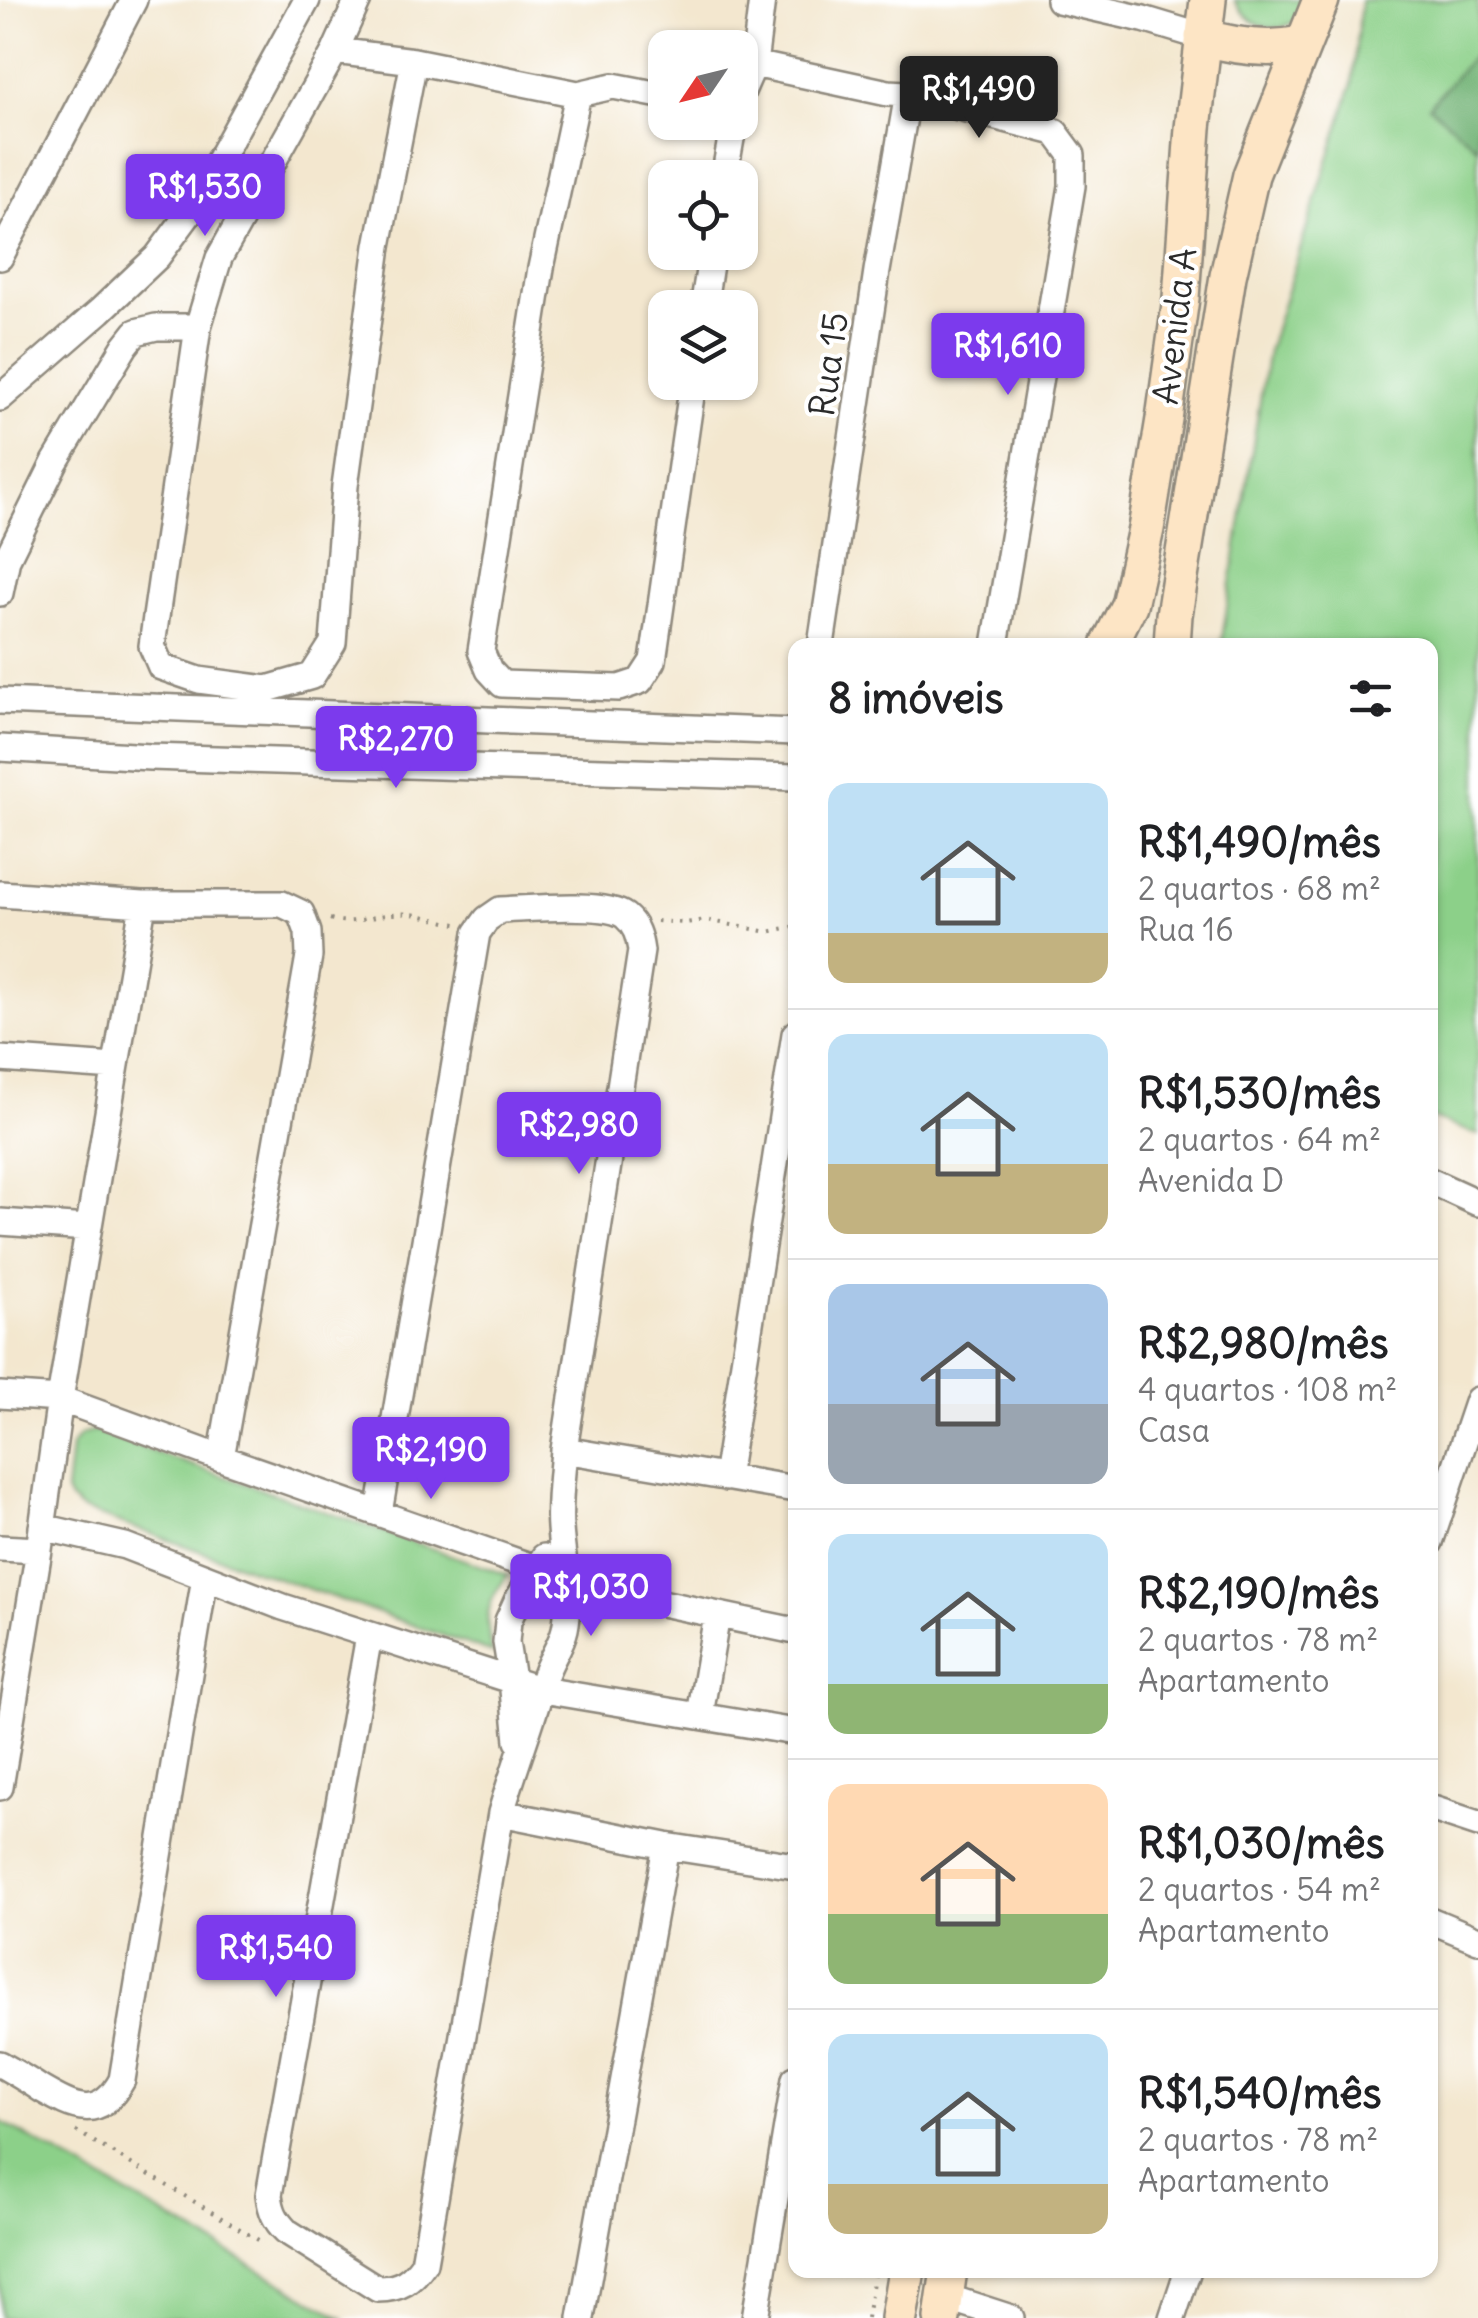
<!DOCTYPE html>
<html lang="pt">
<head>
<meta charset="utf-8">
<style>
	body { margin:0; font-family:Delius,sans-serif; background:#f2f2f2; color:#202124; height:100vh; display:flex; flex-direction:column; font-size:38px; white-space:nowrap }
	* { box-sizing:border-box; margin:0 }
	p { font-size:32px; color:#757577 }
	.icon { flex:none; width:55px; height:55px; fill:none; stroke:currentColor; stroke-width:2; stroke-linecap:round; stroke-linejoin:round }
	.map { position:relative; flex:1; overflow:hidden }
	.panel { position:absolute; left:788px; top:638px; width:650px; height:1640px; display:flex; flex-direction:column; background:#fff; border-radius:20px; box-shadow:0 2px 8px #0004 }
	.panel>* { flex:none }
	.needle { width:65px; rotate:235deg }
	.controls { position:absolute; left:648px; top:30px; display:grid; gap:20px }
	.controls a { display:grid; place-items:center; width:110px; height:110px; border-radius:20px; background:#fff; box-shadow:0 2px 8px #0004; font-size:50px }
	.price { position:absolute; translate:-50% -85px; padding:0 22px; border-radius:10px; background:#7c3aed; color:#fff; font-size:32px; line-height:65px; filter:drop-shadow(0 2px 5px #0008) }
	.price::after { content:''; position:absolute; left:50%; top:60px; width:30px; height:22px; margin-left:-15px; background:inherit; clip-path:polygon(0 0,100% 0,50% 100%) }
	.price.selected { background:#222; color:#fff }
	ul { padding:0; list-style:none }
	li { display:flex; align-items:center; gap:30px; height:250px; padding:0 40px }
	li+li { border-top:2px solid #e0e0e0 }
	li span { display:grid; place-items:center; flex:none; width:280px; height:200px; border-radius:20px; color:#555 }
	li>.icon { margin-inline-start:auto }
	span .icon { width:120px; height:120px; fill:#fffc; stroke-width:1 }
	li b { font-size:42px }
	h2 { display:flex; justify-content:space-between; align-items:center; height:120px; padding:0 40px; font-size:42px }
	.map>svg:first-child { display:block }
	.green { fill:#8cd089; stroke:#5c7e5a; stroke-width:2.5 }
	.forest { fill:#71b275; stroke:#4e6e50; stroke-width:2.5 }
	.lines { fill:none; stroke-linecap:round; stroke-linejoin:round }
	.minor-casing { stroke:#8f897d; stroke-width:30 }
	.secondary-casing { stroke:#8f897d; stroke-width:40 }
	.path { stroke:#8f897d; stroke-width:4; stroke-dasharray:2.5 8; stroke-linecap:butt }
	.minor { stroke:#fff; stroke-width:25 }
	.secondary { stroke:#fde5c5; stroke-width:35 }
	.labels { text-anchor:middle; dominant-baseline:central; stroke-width:8; stroke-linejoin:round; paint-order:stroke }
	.street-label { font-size:35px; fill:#2b2b2b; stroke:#fff }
</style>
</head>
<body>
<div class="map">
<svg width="1478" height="2318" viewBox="0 0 1478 2318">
	<rect width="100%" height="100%" fill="#fff"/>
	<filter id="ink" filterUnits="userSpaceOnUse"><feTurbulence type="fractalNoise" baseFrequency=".01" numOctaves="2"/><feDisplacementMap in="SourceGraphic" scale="20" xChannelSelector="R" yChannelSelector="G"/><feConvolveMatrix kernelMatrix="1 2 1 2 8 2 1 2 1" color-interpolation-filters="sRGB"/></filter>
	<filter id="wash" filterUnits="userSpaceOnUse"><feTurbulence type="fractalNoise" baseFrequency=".0048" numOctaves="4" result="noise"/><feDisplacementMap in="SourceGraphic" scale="40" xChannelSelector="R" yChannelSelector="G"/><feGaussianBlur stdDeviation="2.25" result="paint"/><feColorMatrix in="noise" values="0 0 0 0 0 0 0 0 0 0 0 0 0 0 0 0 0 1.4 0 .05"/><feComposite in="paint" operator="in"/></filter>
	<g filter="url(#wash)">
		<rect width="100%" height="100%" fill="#f3e7cf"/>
		<path class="green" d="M1234 0H1311C1306 7 1302 15 1296 20 1273 38 1245 22 1234 0Z
			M1361 0H1478V51L1430 105 1478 148V1135L1430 1117V645H1221L1268 351 1352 85Z
			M94 1431 508 1575C486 1602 483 1619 493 1653L82 1510 70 1500 66 1492 71 1447 80 1435Z
			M0 2121 343 2318H0Z"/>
		<path class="forest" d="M1478 51V148L1429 106Z"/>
	</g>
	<g filter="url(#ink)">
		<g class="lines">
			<g class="minor-casing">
				<path id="minor" d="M358 0 335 51 219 258 198 327 156 617 152 646 161 667 199 680 267 689 312 676 333 643 345 486 378 246 414 61
					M1059 0 1143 19 1203 37
					M335 51 414 61 578 94 613 86 665 96
					M754 64 888 93 908 94 1055 132 1072 155V186L995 645
					M578 94 541 268 481 651 489 670 502 684 619 688 640 681 653 661 693 382
					M740 96 754 64 762 0
					M724 178 734 122
					M0 257 134 0
					M703 308 712 252
					M0 398 100 311 157 257 191 211 307 0
					M0 593 7 559 55 462 125 346 136 332 156 327H198
					M821 645 877 271 908 94
					M0 701 795 732
					M0 748 150 757 795 777
					M0 894 143 904H282L301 913 308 932 309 956 221 1458
					M0 1059 115 1067
					M1430 1181 1478 1203
					M0 1222 88 1228
					M0 1395 60 1399 221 1458 595 1589 795 1631
					M564 1450 795 1489
					M726 1478 795 1034
					M42 1527 125 1546 283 1607 542 1690 795 1732
					M1430 1542 1478 1400
					M0 1548 39 1550
					M369 1636 269 2195C271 2211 275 2220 286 2231L378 2289C400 2289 412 2281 424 2263L501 1813C514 1768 531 1724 544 1679 548 1662 561 1647 565 1629 572 1597 562 1561 560 1528 558 1503 562 1476 564 1450L641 951C639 937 636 925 625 916 605 901 528 909 500 910L487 919 477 933 379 1513
					M700 1715 717 1615
					M518 1741 512 1680 506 1642 508 1621 517 1601 544 1557
					M0 1787 39 1550 60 1399 143 904
					M1430 1808 1478 1824
					M501 1813 666 1846 795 1866
					M1430 1920 1478 1940
					M0 2064C14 2072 28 2080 41 2089 74 2108 99 2122 122 2080L205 1577
					M946 2297 1011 2318
					M581 2318 666 1846
					M755 2318 795 2079
					M1172 2318 1188 2270"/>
			</g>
			<g class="secondary-casing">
				<path id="secondary" d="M1203 37C1236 47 1268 51 1302 44
					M1109 645 1129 605 1146 529 1164 419 1181 298 1193 128 1208 0
					M1172 645 1174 615 1228 276 1251 175 1321 0
					M899 2318 907 2270
					M942 2318 949 2270"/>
			</g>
			<path class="path" d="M330 919C353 926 371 916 393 914 416 911 435 921 457 924
				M657 921 685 923 706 920 768 932 795 926
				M76 2131 265 2244
				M867 2318 875 2270"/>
			<use href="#minor" class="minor"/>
			<use href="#secondary" class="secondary"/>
		</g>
	</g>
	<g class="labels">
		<g class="street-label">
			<text transform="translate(1174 326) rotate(-83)">Avenida A</text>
			<text transform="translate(828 364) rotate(-82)">Rua 15</text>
		</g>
	</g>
</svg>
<div class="controls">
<a><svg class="needle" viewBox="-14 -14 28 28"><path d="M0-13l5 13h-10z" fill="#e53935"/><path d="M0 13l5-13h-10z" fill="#757577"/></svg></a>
<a><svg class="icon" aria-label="locate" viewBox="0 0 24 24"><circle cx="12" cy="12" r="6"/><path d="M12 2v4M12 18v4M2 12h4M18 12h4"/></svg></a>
<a><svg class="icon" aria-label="layers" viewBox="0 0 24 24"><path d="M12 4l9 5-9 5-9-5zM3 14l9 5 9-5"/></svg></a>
</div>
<b class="price selected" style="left:979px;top:141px">R$1,490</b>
<b class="price" style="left:205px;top:239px">R$1,530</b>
<b class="price" style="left:1008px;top:398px">R$1,610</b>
<b class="price" style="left:396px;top:791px">R$2,270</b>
<b class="price" style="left:579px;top:1177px">R$2,980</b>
<b class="price" style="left:431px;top:1502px">R$2,190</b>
<b class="price" style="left:591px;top:1639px">R$1,030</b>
<b class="price" style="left:276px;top:2000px">R$1,540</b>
<section class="panel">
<h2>8 imóveis<svg class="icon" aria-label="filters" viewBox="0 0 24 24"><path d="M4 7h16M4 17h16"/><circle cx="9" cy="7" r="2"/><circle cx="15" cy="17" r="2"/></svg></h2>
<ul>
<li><span style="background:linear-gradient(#bfe0f5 75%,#c2b280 0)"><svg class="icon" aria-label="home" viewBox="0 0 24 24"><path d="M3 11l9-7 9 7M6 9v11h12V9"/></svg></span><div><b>R$1,490/mês</b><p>2 quartos · 68 m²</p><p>Rua 16</p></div></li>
<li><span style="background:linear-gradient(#bfe0f5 65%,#c2b280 0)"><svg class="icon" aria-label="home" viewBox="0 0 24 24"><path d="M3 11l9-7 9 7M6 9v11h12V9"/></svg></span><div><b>R$1,530/mês</b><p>2 quartos · 64 m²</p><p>Avenida D</p></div></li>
<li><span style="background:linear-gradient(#a9c7e8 60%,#9aa5b1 0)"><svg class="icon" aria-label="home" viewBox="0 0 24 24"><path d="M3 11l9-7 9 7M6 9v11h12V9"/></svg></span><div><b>R$2,980/mês</b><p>4 quartos · 108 m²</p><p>Casa</p></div></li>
<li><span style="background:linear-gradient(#bfe0f5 75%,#8fb573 0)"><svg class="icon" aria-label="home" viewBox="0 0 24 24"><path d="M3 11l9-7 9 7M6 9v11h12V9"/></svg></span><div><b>R$2,190/mês</b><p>2 quartos · 78 m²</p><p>Apartamento</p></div></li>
<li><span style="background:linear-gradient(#ffd9b3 65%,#8fb573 0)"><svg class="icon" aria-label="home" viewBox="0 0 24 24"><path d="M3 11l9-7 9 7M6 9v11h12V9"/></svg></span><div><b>R$1,030/mês</b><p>2 quartos · 54 m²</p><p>Apartamento</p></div></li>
<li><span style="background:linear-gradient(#bfe0f5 75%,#c2b280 0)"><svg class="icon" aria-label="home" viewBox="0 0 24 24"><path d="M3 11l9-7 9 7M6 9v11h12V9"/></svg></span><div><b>R$1,540/mês</b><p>2 quartos · 78 m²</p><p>Apartamento</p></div></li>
</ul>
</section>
</div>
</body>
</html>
